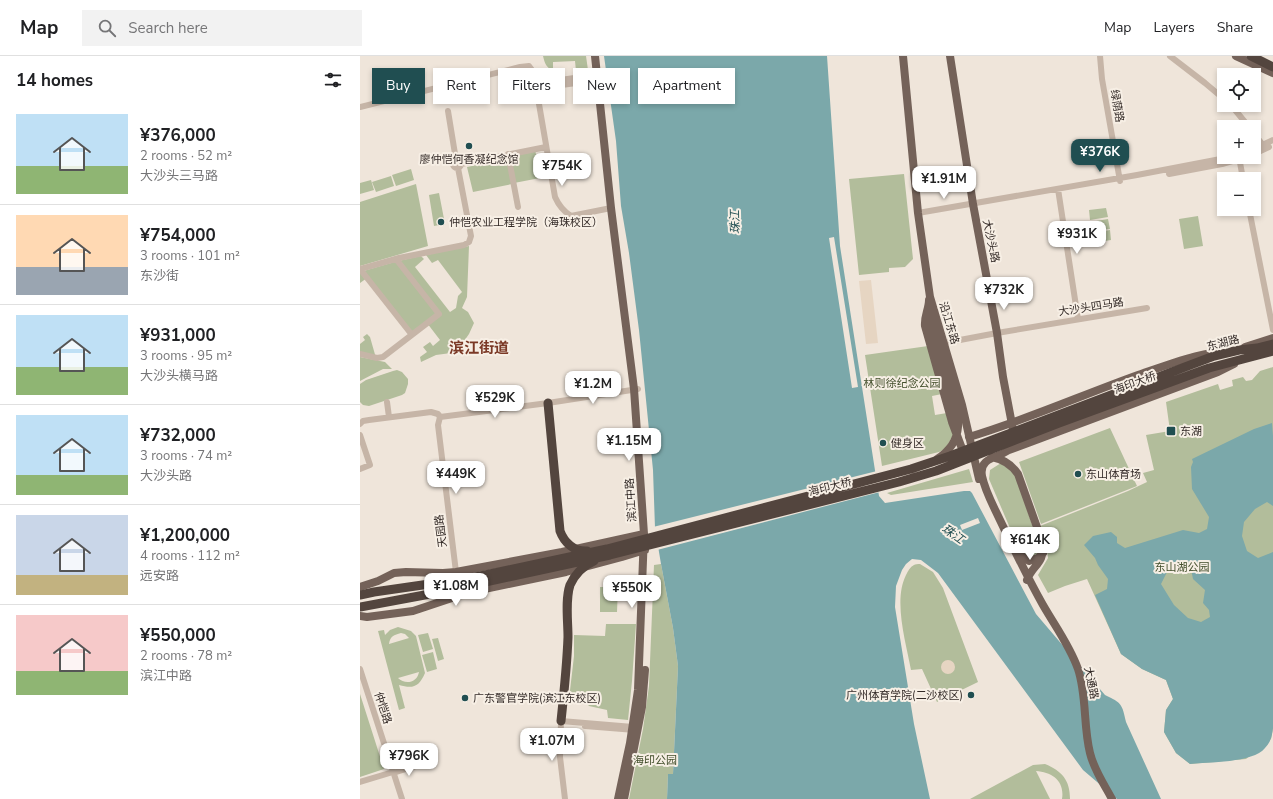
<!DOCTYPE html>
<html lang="en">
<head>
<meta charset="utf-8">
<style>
	body { margin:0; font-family:"Nunito Sans","Noto Sans SC",sans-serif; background:#f2f2f2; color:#202124; height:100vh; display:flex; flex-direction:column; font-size:15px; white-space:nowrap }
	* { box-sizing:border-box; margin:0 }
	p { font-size:13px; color:#757577 }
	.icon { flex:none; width:22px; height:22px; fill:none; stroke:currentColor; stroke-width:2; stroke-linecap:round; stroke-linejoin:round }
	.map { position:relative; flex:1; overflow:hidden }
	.drawer { display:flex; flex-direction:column; background:#fff; width:360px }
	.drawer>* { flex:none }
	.guide { position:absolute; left:12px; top:12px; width:380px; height:36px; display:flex; gap:8px }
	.controls { position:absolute; left:857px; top:12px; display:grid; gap:8px }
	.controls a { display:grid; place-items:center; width:44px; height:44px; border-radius:0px; background:#fff; box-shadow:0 2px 6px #0003; font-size:20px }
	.price { position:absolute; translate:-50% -34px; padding:0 9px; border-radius:8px; background:#fff; color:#222; font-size:13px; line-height:26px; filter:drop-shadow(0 1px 2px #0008) }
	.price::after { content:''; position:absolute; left:50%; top:24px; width:12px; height:9px; margin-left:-6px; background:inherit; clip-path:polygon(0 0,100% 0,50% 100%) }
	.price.current { background:#204e51; color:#fff }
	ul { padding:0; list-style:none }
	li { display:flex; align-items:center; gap:12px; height:100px; padding:0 16px }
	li+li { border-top:1px solid #e0e0e0 }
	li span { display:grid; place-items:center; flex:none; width:112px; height:80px; border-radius:0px; color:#555 }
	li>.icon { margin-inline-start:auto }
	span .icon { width:48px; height:48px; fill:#fffc; stroke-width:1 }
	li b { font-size:17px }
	h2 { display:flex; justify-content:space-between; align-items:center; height:48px; padding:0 16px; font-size:17px }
	.pill { padding:0 14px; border-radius:0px; background:#fff; box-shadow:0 2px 6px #0003; font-size:14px; line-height:36px }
	.pill.current { background:#204e51; color:#fff }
	header { display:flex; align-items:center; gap:24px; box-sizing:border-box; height:56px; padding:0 20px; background:#fff; border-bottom:1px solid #e0e0e0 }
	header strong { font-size:19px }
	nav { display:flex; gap:22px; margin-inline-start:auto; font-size:14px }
	.search { width:280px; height:36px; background:#f2f2f2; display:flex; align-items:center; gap:10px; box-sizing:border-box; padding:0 14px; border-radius:0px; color:#757577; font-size:15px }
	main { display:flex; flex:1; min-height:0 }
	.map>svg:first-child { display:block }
	.green { fill:#b2bd9b; fill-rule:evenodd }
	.plaza { fill:#e6d5c2 }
	.water { fill:#7ba8aa; fill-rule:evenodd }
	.pier { fill:#efe5da }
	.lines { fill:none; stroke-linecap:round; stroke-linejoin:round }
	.minor { stroke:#c6b5a7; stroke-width:6 }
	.major { stroke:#746259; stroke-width:8 }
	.highway { stroke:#53453e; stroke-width:9 }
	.poi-dot { fill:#204e51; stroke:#f7efe5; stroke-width:1.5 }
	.labels { text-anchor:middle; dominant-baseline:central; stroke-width:4; stroke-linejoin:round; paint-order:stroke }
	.street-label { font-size:11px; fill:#332a27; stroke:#f7efe5 }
	.poi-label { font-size:11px; fill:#332a27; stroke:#f7efe5; text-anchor:start }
	.park-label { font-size:11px; fill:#434f2c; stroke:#f7efe5 }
	.water-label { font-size:12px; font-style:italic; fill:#204e51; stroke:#f7efe5 }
	.district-label { font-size:15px; font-weight:bold; fill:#7b3926; stroke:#f7efe5 }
</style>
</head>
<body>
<header>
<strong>Map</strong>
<div class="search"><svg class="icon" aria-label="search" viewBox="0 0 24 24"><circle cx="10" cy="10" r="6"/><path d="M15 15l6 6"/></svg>Search here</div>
<nav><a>Map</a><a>Layers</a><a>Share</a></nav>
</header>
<main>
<section class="drawer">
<h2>14 homes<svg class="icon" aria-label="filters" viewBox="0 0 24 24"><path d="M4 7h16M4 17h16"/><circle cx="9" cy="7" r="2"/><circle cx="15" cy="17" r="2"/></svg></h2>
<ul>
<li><span style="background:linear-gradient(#bfe0f5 65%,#8fb573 0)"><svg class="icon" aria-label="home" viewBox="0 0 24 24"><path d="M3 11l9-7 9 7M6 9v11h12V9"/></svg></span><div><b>¥376,000</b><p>2 rooms · 52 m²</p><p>大沙头三马路</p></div></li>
<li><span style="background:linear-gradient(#ffd9b3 65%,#9aa5b1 0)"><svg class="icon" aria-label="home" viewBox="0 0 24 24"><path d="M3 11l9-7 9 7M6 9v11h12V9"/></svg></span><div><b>¥754,000</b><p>3 rooms · 101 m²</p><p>东沙街</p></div></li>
<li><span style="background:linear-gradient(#bfe0f5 65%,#8fb573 0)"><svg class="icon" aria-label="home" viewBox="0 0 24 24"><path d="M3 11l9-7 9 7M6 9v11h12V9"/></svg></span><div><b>¥931,000</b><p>3 rooms · 95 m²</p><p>大沙头横马路</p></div></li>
<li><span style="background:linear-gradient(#bfe0f5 75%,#8fb573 0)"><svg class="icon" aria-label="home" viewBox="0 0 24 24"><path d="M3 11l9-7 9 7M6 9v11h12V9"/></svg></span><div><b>¥732,000</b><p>3 rooms · 74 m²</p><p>大沙头路</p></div></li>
<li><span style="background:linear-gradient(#c9d6e8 75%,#c2b280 0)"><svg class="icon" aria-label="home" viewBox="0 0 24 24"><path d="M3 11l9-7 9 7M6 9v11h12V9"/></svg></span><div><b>¥1,200,000</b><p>4 rooms · 112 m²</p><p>远安路</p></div></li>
<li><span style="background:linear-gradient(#f6c9c9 70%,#8fb573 0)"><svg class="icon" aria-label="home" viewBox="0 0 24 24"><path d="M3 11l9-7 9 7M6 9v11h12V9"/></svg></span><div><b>¥550,000</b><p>2 rooms · 78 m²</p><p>滨江中路</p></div></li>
</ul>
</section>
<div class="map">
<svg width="913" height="743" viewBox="0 0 913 743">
	<rect width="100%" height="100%" fill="#efe5da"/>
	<path class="green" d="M183 0H226L228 14 216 15 215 5 193 6V15C186 11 185 8 183 0Z
		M175 93 180 122 154 127 148 98Z
		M147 103 152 128 113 136 107 111Z
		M51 113 54 124 36 130 32 119Z
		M544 118 553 203 545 211 529 212V216L499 219 489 123Z
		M31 120 34 130 16 136 12 126Z
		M11 124 14 134 0 138V127Z
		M56 128 68 190 0 210V146Z
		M79 137 85 168 74 170 69 139Z
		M746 152 748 161 730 164 729 154Z
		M838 160 843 190 824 193 819 163Z
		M748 163 750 173 732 175 730 166Z
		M750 174 751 184 733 187 732 177Z
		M109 190 107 241 102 252 108 256 114 267 109 278 102 288 91 297 76 299 61 306 60 301 67 296 63 291 70 286 73 290 80 284 67 267 52 279 7 222 0 227V216L38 205 61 200 64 203 55 211 90 256 96 252 98 240 102 236 78 204 72 207 66 199Z
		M7 278 10 281 16 302 0 298V288L5 284 3 281Z
		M568 290 582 338 572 340 575 359 587 357 594 378 585 393 579 396 522 410 505 299Z
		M0 301 25 306 32 313H23L0 325Z
		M913 311V672L911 683 886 703 830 708 816 697 804 676 806 654 813 643 806 624 782 613 761 598 727 523 705 530 688 537 678 519 688 502 687 490 680 470 768 435 787 426 783 417 794 414 786 379 810 375 806 346 858 328 860 334 873 330 872 324 883 321 886 325 892 324 900 315Z
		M37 314 42 316 48 323V328L45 337 42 339 9 350 3 349 0 346V328L6 324 33 315Z
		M750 372 777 430 681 468 659 406Z
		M641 407 655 418 679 489 678 497 672 502 665 499 659 493 629 423 630 414Z
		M609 413 613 426 531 439 527 437Z
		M301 508 313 572 318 610 313 718H308L307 743H269L283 673 289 630 294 509Z
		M560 508 573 516 583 532 618 626 577 646 562 613 551 614C546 586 533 545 546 519 548 515 550 511 554 509 555 508 558 508 560 508Z
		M240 531H258L257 556H240Z
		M246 568H276L272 625 268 664 248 662 247 654 229 650 224 644 209 643 214 600V579L245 580Z
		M38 571 51 575 56 580 65 617C59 631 53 633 39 629L45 652 39 654 18 575 24 574 25 579 30 574ZM41 577 45 578 49 582 29 588C30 580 34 579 41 577ZM59 616C57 627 45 629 38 622Z
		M68 577 73 593 63 596 58 579Z
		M78 582 84 603 78 605 72 583Z
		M73 596 77 613 67 616 62 599Z
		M0 638 24 713 0 721Z
		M685 708C702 715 710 724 710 743H702C705 725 692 716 676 715L690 743H610L673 709Z"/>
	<path class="plaza" d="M511 224 518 287 506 288 499 225Z
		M581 611a7 7 0 1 1 14 0a7 7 0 1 1-14 0Z"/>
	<path class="water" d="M244 0H467L480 190 519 440 525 447 604 435H610L612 437 676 558 745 639C762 647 762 648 766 666L801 743H757L723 714 578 517 561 504 552 503 546 508 542 514 536 530 535 551 554 668 570 743H307L308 718H313L318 610 313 572 301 508 295 472 293 414 279 274 269 197 261 150 256 85Z
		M912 367 913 380V450L907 446 895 453 884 466 882 480 887 495 898 502 913 496V672C912 680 911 686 905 692 893 707 848 706 830 708L816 697 804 676 806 654 813 643 806 624 782 613 761 598 735 539 747 533 748 523 738 509 735 502 724 489 733 480 751 476 757 481V487L765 492 823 474 839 477 847 473 849 461 832 433 831 411 833 406 832 403 894 373ZM818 508 831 513 833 523 845 534 843 547 849 554 850 561 841 566 828 562 814 549 801 528 807 516Z"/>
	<path class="pier" d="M474 181 498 331 492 332 469 182Z
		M517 415 520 436 297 494 293 471Z
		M618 462 620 467 602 474 600 469Z"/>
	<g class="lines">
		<path class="minor" d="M740 0 742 23 760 125
			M810 0 845 27 864 43
			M236 19 241 21 237 24 231 25 194 30H176L193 25Z
			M871 49 889 71
			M0 51 160 11 169 10 172 14 174 19 195 141C199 150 203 155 211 160L251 152
			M88 55 96 104
			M894 78 903 89
			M894 93 913 84
			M148 98 158 151
			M894 98 909 91
			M879 101 883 123
			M93 108a4 4 0 1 1 8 0a4 4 0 1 1-8 0Z
			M101 108 186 91
			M809 118 862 108 886 101
			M698 133 718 263
			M889 153 913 274
			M558 157 777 119 871 101
			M0 213 39 202 104 189 109 186 111 180 98 112
			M0 213 52 279
			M584 287 637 277 787 252
			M0 298 17 302 23 301 79 258 36 203
			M27 346 29 361
			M80 361 188 347 278 333
			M80 361 78 369 96 516
			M0 368 3 365 9 364 71 356 78 358 80 361
			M0 379 10 409 0 413
			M0 613 42 743
			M225 670 275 674
			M33 717 59 709
			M0 726 33 716
			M205 743 200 701 201 665 273 671 275 672"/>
		<path class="major" d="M235 0 251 152 274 333 284 478 278 634 270 687 258 743
			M543 0 558 157 570 241 602 349 619 423
			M590 0 613 148 637 277 643 321 654 379C654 383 654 388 652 391 644 402 618 399 622 420 625 435 633 449 639 462 653 491 667 521 683 549 695 570 710 590 718 613 727 640 723 669 730 697 734 714 744 728 752 743
			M876 0 913 17
			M569 244C569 253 564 260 565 270L592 366 601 390 606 399
			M570 252C572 281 583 310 591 338 594 349 599 360 598 371 597 385 588 396 577 403
			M885 291 913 282
			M609 381C666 364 722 339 778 319 805 310 831 299 860 296
			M649 394 858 316 874 308
			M632 401C642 403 652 409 658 418L683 488C684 509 673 508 667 524
			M656 496 669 505 678 502 683 497
			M0 531 18 525 34 517 46 516 83 517 96 516 202 496 284 478
			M0 560 7 561 53 555 110 536 206 516 262 501 285 494
			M264 743 282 651 285 614"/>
		<path class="highway" d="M891 0 913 11
			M188 347 200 475C204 486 214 496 227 495
			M0 539 14 536 111 522 247 493 551 413 590 400 854 300 879 294 897 292 913 288
			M0 551 70 538 250 499 539 426 576 415 699 367 849 312 913 295
			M201 665C204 637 207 609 208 581 208 565 205 544 210 529 215 518 223 510 234 505"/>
	</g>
	<g class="poi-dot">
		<circle cx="109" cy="90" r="4"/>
		<circle cx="81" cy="166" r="4"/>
		<rect x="806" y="370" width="10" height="10" rx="2"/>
		<circle cx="523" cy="387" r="4"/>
		<circle cx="718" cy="418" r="4"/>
		<circle cx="611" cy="639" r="4"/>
		<circle cx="105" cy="642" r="4"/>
	</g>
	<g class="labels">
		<g class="street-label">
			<text transform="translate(757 50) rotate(80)">绿荫路</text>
			<text transform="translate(631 185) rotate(78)">大沙头路</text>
			<text transform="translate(731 251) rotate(-9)">大沙头四马路</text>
			<text transform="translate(589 267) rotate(73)">沿江东路</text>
			<text transform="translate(863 287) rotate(-14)">东湖路</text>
			<text transform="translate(775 327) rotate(-20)">海印大桥</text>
			<text transform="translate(470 431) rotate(-14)">海印大桥</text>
			<text transform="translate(271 444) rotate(-94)">滨江中路</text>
			<text transform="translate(81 475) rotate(-97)">天园路</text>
			<text transform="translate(731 627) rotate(78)">大通路</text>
			<text transform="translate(23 652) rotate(72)">仲恺路</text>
		</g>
		<g class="poi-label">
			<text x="109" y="103" text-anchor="middle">廖仲恺何香凝纪念馆</text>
			<text x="89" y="166">仲恺农业工程学院（海珠校区）</text>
			<text x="820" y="375">东湖</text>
			<text x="531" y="387">健身区</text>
			<text x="726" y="418">东山体育场</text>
			<text x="603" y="639" text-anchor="end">广州体育学院(二沙校区)</text>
			<text x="113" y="642">广东警官学院(滨江东校区)</text>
		</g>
		<g class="park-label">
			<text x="542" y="327">林则徐纪念公园</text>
			<text x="822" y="511">东山湖公园</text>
			<text x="295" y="704">海印公园</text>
		</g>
		<g class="water-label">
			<text transform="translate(375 166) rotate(-91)">珠江</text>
			<text transform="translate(593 478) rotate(35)">珠江</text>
		</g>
		<g class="district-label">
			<text x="119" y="292">滨江街道</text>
		</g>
	</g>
</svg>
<div class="controls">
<a><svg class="icon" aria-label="locate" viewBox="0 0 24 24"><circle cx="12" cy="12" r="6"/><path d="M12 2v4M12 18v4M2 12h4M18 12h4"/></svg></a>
<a>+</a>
<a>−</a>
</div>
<b class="price current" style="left:740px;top:117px">¥376K</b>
<b class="price" style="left:202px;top:131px">¥754K</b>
<b class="price" style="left:584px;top:144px">¥1.91M</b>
<b class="price" style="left:717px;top:199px">¥931K</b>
<b class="price" style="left:644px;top:255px">¥732K</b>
<b class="price" style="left:233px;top:349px">¥1.2M</b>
<b class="price" style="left:135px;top:363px">¥529K</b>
<b class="price" style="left:269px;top:406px">¥1.15M</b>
<b class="price" style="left:96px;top:439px">¥449K</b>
<b class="price" style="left:670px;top:505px">¥614K</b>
<b class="price" style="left:96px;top:551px">¥1.08M</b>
<b class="price" style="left:272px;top:553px">¥550K</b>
<b class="price" style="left:192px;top:706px">¥1.07M</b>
<b class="price" style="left:49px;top:721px">¥796K</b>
<div class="guide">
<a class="pill current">Buy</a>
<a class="pill">Rent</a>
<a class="pill">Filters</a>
<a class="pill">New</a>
<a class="pill">Apartment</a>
</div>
</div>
</main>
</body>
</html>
